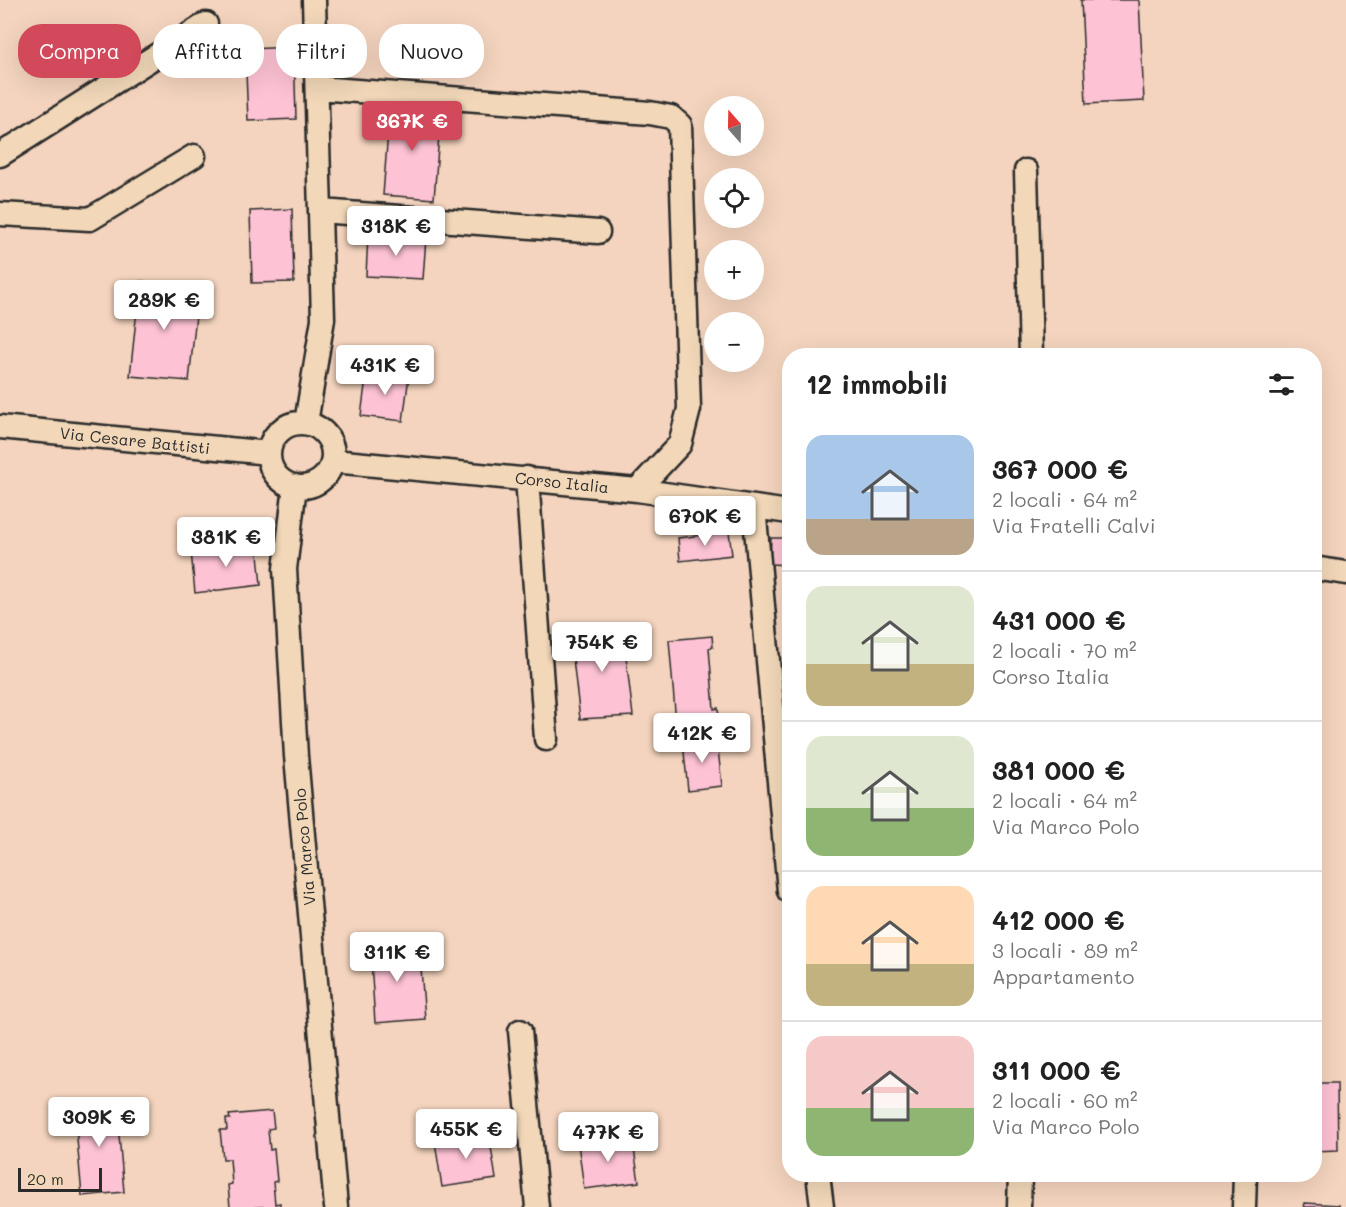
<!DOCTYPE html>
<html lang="it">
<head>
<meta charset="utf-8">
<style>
	body { margin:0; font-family:Mali,sans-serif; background:#f6f6f6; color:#222; height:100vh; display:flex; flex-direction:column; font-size:22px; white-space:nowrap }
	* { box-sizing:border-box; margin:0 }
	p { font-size:20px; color:#767676 }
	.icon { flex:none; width:33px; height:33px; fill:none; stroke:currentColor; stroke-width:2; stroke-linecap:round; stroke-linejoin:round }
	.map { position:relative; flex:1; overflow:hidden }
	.details { position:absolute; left:782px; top:348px; width:540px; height:834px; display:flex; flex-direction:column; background:#fff; border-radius:24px; box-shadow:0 6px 24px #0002 }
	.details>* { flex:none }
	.banner { position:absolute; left:18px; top:24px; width:570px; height:54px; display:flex; gap:12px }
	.needle { width:39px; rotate:340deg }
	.fabs { position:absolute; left:704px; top:96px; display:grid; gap:12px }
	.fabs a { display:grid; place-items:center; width:60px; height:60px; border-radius:50%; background:#fff; box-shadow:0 6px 24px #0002; font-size:30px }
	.scale { position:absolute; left:18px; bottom:15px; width:84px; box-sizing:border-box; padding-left:6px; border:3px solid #2b2b2b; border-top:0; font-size:16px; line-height:21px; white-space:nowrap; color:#2b2b2b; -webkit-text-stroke:4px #f2d8b9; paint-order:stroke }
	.price { position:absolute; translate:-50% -51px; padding:0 14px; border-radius:6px; background:#fff; color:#222; font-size:20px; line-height:39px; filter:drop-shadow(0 2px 3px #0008) }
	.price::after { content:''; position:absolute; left:50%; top:36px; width:18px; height:14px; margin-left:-9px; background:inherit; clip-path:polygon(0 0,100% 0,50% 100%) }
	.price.on { background:#d1495b; color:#fff }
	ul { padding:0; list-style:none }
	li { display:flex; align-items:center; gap:18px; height:150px; padding:0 24px }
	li+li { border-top:2px solid #e0e0e0 }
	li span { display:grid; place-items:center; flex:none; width:168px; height:120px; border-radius:18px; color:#555 }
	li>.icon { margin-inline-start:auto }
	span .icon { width:72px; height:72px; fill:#fffc; stroke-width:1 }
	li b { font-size:26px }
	h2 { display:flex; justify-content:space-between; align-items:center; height:72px; padding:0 24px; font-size:26px }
	.chip { padding:0 21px; border-radius:24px; background:#fff; box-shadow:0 6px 24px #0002; font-size:21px; line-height:54px }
	.chip.on { background:#d1495b; color:#fff }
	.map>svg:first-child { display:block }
	.building { fill:#fdc2d3; stroke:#2b2b2b; stroke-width:1.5 }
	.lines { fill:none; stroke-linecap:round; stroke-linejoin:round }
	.minor-casing { stroke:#2b2b2b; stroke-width:27 }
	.minor { stroke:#f2d8b9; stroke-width:22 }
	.labels { text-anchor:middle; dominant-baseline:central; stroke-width:4.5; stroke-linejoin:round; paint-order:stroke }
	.street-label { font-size:16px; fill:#2b2b2b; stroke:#f2d8b9 }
</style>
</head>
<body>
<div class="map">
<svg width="1346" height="1207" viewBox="0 0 1346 1207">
	<rect width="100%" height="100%" fill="#f4d4be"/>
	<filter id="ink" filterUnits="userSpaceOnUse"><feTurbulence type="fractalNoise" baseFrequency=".0167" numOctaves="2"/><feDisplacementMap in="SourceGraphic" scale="12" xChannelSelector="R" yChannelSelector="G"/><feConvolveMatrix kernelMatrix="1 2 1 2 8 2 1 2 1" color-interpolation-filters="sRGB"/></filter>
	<g filter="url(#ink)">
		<path class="building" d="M1081 0H1139L1144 101 1086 104Z
			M294 47 296 119 248 121 245 49Z
			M390 106 441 109 434 199 383 195Z
			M292 209 294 282 252 283 250 211Z
			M368 234 426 238 423 279 366 276Z
			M140 281 199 287 189 381 130 376Z
			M367 370 409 376 403 421 361 416Z
			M729 532 732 555 680 561 678 538Z
			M771 538H789V565L770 564Z
			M257 544 261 585 195 593 191 551Z
			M622 624 633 716 580 719 570 633Z
			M712 636 713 647 709 648 714 709 718 708 719 719 676 723 669 640Z
			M717 739 722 786 688 790 683 743Z
			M419 943 425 1019 375 1023 370 946Z
			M1314 1083H1337L1338 1150 1314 1151Z
			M116 1101 124 1192 82 1196 74 1105Z
			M272 1111 274 1128 268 1129 270 1150 274 1149 277 1181 273 1182 275 1204 280 1203V1207H230L228 1185 232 1184 230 1159H223L220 1130H227L226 1119H230L229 1115Z
			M489 1134 496 1179 442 1187 435 1142Z
			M632 1136 639 1182 584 1189 578 1143Z
			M1305 1203 1339 1205V1207H1304Z"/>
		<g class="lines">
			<g class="minor-casing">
				<path id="minor" d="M317 88 650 113 671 117 680 125 689 409 680 444 637 490
					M0 155 206 24
					M1026 171 1031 356
					M321 211 598 232
					M0 214 90 219 194 156
					M306 423 323 319 314 0
					M269 455a32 32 0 1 1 64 0a32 32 0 1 1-64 0Z
					M0 427 269 453
					M333 461 637 490 789 512
					M527 478 546 739
					M295 486 285 569 296 756 336 1207
					M754 507 789 891
					M1314 568 1346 573
					M520 1031 537 1207
					M818 1174 822 1207
					M1019 1207 1020 1174
					M1244 1207 1245 1174"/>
			</g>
			<use href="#minor" class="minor"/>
		</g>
	</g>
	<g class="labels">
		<g class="street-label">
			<text transform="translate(135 440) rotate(6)">Via Cesare Battisti</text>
			<text transform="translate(562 482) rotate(6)">Corso Italia</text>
			<text transform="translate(304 847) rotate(-95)">Via Marco Polo</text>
		</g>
	</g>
</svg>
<div class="fabs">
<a><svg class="needle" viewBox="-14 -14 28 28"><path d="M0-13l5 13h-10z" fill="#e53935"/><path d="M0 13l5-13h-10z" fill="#767676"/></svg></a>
<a><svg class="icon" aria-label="locate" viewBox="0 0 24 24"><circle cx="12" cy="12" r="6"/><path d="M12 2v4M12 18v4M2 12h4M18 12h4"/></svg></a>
<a>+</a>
<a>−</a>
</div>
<div class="scale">20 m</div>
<b class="price on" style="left:412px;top:152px">367K €</b>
<b class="price" style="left:396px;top:257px">318K €</b>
<b class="price" style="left:164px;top:331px">289K €</b>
<b class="price" style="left:385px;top:396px">431K €</b>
<b class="price" style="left:705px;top:547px">670K €</b>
<b class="price" style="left:226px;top:568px">381K €</b>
<b class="price" style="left:602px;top:673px">754K €</b>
<b class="price" style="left:702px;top:764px">412K €</b>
<b class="price" style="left:397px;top:983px">311K €</b>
<b class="price" style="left:99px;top:1148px">309K €</b>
<b class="price" style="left:466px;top:1160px">455K €</b>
<b class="price" style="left:608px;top:1163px">477K €</b>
<div class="banner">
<a class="chip on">Compra</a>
<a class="chip">Affitta</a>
<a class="chip">Filtri</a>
<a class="chip">Nuovo</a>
</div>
<section class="details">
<h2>12 immobili<svg class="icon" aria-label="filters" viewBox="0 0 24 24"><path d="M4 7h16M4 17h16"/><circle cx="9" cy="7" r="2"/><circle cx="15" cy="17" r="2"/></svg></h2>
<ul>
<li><span style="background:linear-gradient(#a9c7e8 70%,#b9a48a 0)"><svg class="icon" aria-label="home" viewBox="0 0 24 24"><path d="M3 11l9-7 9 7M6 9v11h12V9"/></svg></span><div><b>367 000 €</b><p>2 locali · 64 m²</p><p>Via Fratelli Calvi</p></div></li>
<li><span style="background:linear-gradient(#dfe7d0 65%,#c2b280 0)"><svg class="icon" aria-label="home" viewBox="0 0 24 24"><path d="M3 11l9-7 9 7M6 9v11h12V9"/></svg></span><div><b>431 000 €</b><p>2 locali · 70 m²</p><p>Corso Italia</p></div></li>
<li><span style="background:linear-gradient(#dfe7d0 60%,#8fb573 0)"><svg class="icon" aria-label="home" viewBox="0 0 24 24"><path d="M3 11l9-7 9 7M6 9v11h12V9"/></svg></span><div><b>381 000 €</b><p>2 locali · 64 m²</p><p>Via Marco Polo</p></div></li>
<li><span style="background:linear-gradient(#ffd9b3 65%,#c2b280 0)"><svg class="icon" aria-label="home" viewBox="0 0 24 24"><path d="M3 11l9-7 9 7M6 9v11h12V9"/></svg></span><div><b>412 000 €</b><p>3 locali · 89 m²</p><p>Appartamento</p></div></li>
<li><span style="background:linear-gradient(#f6c9c9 60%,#8fb573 0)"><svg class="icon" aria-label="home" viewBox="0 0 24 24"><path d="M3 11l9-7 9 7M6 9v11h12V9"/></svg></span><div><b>311 000 €</b><p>2 locali · 60 m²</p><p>Via Marco Polo</p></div></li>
</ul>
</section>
</div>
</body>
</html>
